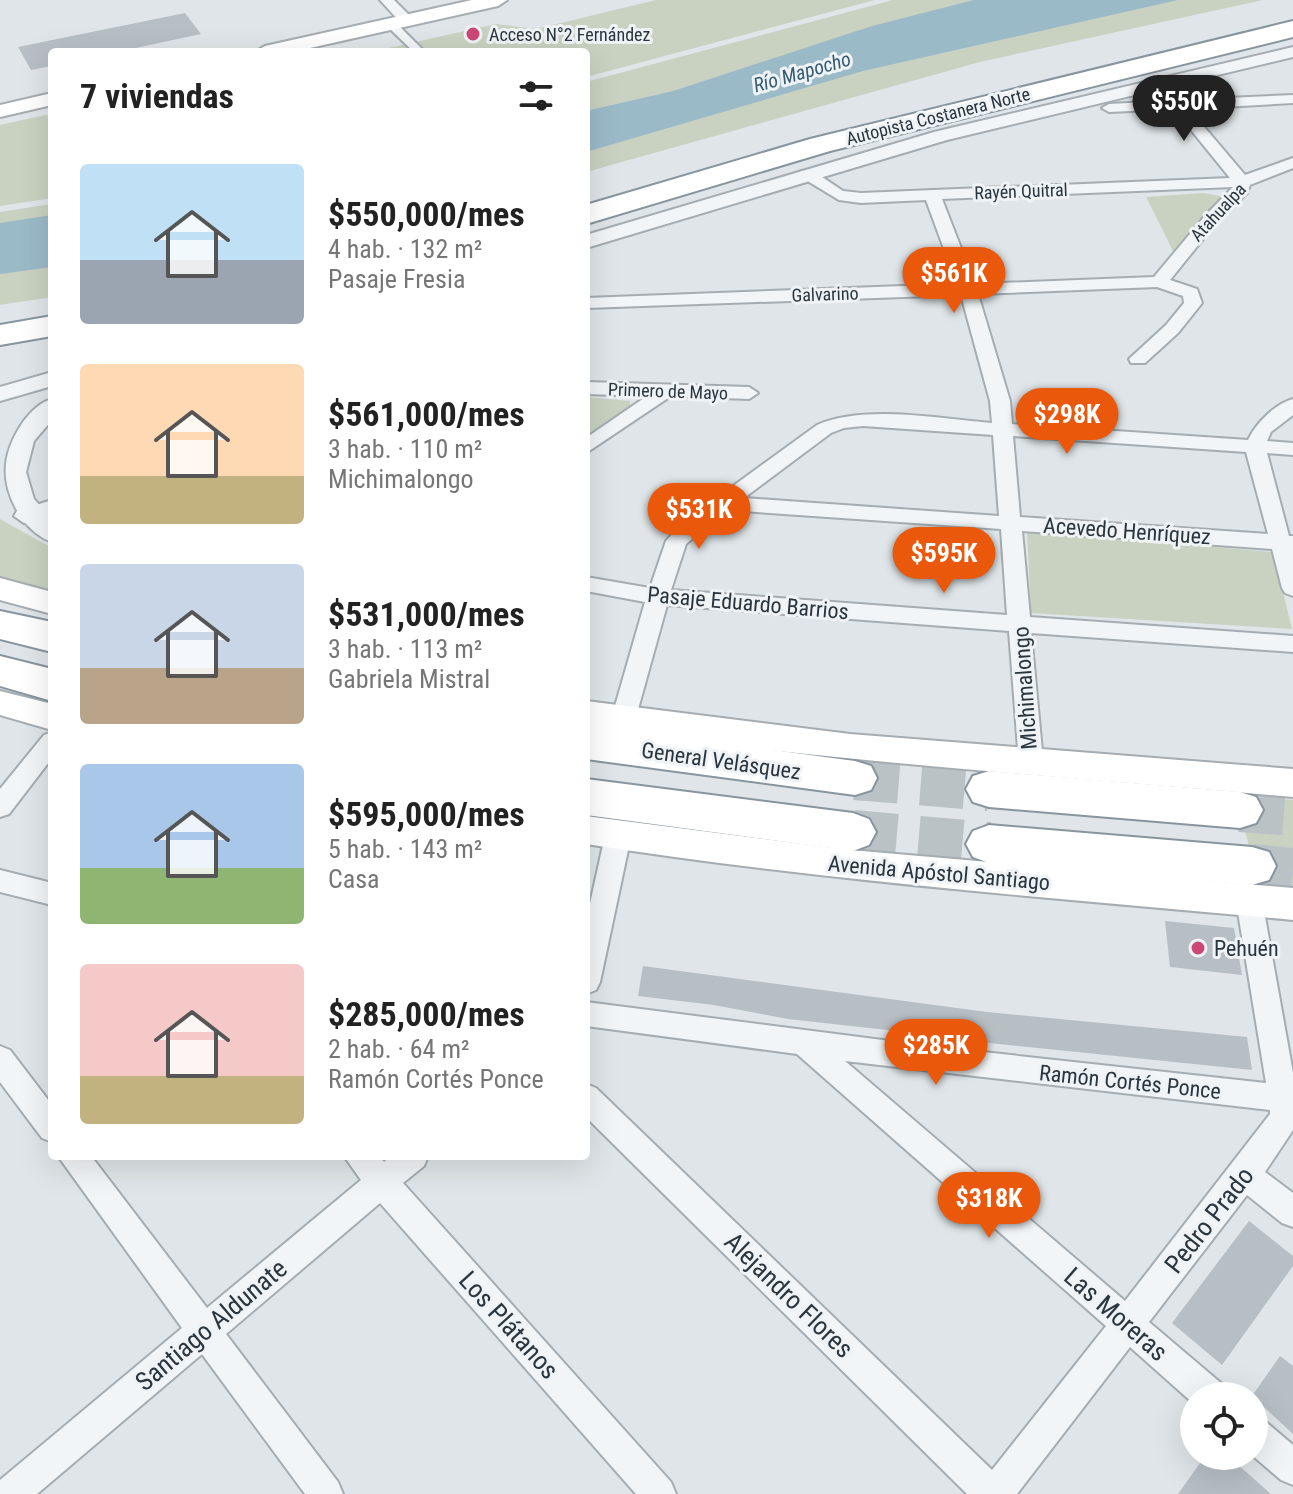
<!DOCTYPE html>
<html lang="es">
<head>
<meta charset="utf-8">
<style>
	body { margin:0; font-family:"Roboto Condensed",sans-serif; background:#f6f6f6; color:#222; height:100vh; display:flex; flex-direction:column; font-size:30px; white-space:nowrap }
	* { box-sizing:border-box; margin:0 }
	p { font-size:26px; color:#767676 }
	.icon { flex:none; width:44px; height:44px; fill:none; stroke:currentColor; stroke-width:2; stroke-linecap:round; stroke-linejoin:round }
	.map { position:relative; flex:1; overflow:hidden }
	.details { position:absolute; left:48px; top:48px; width:542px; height:1112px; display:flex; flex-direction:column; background:#fff; border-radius:8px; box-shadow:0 8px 32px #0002 }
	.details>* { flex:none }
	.buttons { position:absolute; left:1180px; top:1382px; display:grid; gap:16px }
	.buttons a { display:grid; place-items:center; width:88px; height:88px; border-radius:50%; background:#fff; box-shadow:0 8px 32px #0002; font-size:40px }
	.price { position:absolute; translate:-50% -68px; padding:0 18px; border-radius:28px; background:#ea580c; color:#fff; font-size:26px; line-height:52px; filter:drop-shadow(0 2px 4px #0008) }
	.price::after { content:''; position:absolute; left:50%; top:48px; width:24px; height:18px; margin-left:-12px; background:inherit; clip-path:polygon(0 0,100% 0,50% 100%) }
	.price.selected { background:#222; color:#fff }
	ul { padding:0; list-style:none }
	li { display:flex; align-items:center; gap:24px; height:200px; padding:0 32px }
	li span { display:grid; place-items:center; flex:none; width:224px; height:160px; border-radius:8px; color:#555 }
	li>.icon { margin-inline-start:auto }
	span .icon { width:96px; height:96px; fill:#fffc; stroke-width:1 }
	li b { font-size:34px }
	h2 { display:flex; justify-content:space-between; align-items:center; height:96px; padding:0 32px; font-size:34px }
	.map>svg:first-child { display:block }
	.green { fill:#c9d2c1 }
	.water { fill:#9bbac8 }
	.building { fill:#b7bfc5 }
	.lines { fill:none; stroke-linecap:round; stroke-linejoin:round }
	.motorway-tunnel { stroke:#bbc2c6; stroke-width:44; stroke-dasharray:44 22; stroke-linecap:butt }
	.pedestrian-casing { stroke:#a5adb2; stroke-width:4 }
	.minor-casing { stroke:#a5adb2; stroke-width:4 }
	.tertiary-casing { stroke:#a5adb2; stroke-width:4 }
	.secondary-casing { stroke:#a5adb2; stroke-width:4 }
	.motorway-casing { stroke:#87959f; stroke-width:4 }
	.pedestrian { fill:#f2f5f7; fill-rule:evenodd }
	.minor { fill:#f2f5f7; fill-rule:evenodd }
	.tertiary { fill:#f2f5f7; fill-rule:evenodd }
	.secondary { fill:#fff; fill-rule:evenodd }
	.motorway { fill:#fff; fill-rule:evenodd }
	.poi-dot { fill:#cb4776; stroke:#eff3f6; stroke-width:3 }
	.labels { text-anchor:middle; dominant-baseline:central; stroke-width:6; stroke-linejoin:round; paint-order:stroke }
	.far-poi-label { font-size:18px; fill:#29353f; stroke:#eff3f6; text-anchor:start }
	.far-street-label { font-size:18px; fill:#29353f; stroke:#eff3f6 }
	.far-water-label { font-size:20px; font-style:italic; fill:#345c72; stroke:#eff3f6 }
	.street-label { font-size:22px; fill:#29353f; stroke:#eff3f6 }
	.poi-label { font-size:22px; fill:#29353f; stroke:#eff3f6; text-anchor:start }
	.near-street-label { font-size:26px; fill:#29353f; stroke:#eff3f6 }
</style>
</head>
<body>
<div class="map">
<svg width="1293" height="1494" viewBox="0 0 1293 1494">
	<rect width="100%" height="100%" fill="#dfe5e8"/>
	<path class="green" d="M656 0H875L586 77V52H371L496 24 536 29Z
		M893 0H1263L980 62 586 172V82Z
		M45 115 52 116V198L0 206V125Z
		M1204 193 1224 197 1173 251 1146 197Z
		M52 204V297L0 305V212Z
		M586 397 630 401V408L586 438Z
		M0 519 52 548V592L0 579Z
		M1027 531 1273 552 1292 629 1031 613Z
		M1237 795 1293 800V897L1260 894Z"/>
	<path class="water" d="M974 0H1178L863 71 586 152V111L673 91 872 26Z
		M52 215V267L0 274V223Z"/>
	<path class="building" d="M185 13 201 34 117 52H52V66L31 70 18 47Z
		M1165 921 1234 928 1242 975 1170 967Z
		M643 966 987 1012 1247 1037 1252 1070 941 1038V1036L788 1019 714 1005 638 996Z
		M1249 1221 1293 1256V1266L1222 1365 1172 1323Z
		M1280 1356 1293 1366V1434L1252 1396Z
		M1205 1456H1228L1271 1494H1178Z"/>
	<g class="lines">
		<path class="motorway-tunnel" d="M855 778 989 789
			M1240 810 1293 814
			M853 832 989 844
			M1252 866 1293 870"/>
		<g class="pedestrian-casing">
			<path id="pedestrian" d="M387 22H395L425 52H414L387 26Z"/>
		</g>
		<g class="minor-casing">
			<path id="minor" d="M380 0H394L412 18V24H402Z
				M1172 94 1182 100 1293 95V103L1189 109 1245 175 1293 158V168L1250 185 1247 193 1216 223 1170 280 1197 289 1202 303 1178 333 1145 363H1131L1129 359 1166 325 1184 303 1183 296 1157 287 978 294 1010 401 1012 424 1248 440C1256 423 1275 404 1293 399V415L1271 432 1267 441 1293 443V455L1267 453 1289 536H1293V596L1285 593 1282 588 1272 549 1022 531 1030 617 1293 636V652L1031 633 1043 762 1040 769 1031 771 1022 769 1019 762 1009 631 667 605 635 720 631 726 623 729 615 726 611 720 645 602 586 591V577L650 588 666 541 681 524 817 425C866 404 939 419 992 423L990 401 961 295 586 308V298L957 284 926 200 861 203 839 200 801 177V171H813L843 191 861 193 1230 178 1174 109 1109 112 1102 108 1109 104 1167 101V95ZM1233 187 1204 217 1154 277 975 284 942 199ZM863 426 993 435 999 516 744 498 831 433 844 428ZM1013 436 1246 452 1268 534 1020 517ZM727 510 1001 529 1007 615 671 590 686 544Z
				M586 382 749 387 758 393 749 399 671 396 586 453V438L647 396 586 394Z
				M52 500V514L24 523 14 516 17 511Z
				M52 732V758L9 814 0 817V789L44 735Z
				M618 826 627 829 631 836 600 982 596 990 586 994V922L605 836 609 829Z
				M0 870 52 883V905L0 892Z
				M1249 889 1258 892 1262 900 1293 1073V1130L1265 1172 1293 1193V1227L1282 1223 1247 1195 1149 1322 1222 1384 1227 1396H1194V1404L1130 1347 1017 1494H967L586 1117V1084L596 1088 992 1470 1106 1326 797 1054 586 1026V1002L937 1047 1266 1083 1236 900 1240 892ZM845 1061 1270 1110V1114L1125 1301Z
				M0 1046 10 1050 52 1105V1142L42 1138 0 1082Z
				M58 1156H91L207 1308 361 1180 344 1156H379L384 1162 390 1156H428L424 1166 403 1183 671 1482 676 1494H636L380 1203 226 1334 338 1482 343 1494H305L202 1354 37 1494H0V1480L182 1328Z
				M1254 1417 1266 1422 1293 1445V1485L1281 1480 1253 1456Z"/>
		</g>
		<g class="tertiary-casing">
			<path id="tertiary" d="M1293 47V57L947 140 586 248V235L934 132Z
				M52 372V386L0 401V387Z
				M52 399V420L34 441 26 472 34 499 52 519V542C40 538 30 529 22 519 0 485 0 456 23 422 31 412 40 402 52 399Z"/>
		</g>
		<g class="secondary-casing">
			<path id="secondary" d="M472 0H507L498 6 292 52H255L265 46Z
				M52 93V105L0 117V105Z
				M0 578 52 592V614L0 600Z
				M0 691 52 704V730L0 715Z
				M586 701 850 734 1293 769V797C1057 776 821 761 586 727Z
				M586 816 850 850 1293 888V920C1057 898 821 881 586 844Z"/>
		</g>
		<g class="motorway-casing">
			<path id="motorway" d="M1293 21V37L830 151 586 224V205L810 139Z
				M52 316V336L0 345V325Z
				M0 611 52 622V652L0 639Z
				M0 656 52 669V701L0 686Z
				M586 725 855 761 871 766 877 778 871 790 855 795 586 759Z
				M989 771 1240 792 1256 797 1263 810 1256 823 1240 828 989 807 973 802 966 789 973 776Z
				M586 779 853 813 869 819 876 832 869 845 853 851 586 815Z
				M989 825 1252 847 1269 852 1276 866 1269 880 1252 885 989 863 973 857 966 844 973 831Z"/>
		</g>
		<use href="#pedestrian" class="pedestrian"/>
		<use href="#minor" class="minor"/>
		<use href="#tertiary" class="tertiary"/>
		<use href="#secondary" class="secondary"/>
		<use href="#motorway" class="motorway"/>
	</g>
	<g class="poi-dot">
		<circle cx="473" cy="34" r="8"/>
		<circle cx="1198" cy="948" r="8"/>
	</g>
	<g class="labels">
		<g class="far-poi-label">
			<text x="489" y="34">Acceso N°2 Fernández</text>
		</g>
		<g class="far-street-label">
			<text transform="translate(938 116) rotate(-14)">Autopista Costanera Norte</text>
			<text transform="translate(1021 191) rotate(-2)">Rayén Quitral</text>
			<text transform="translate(1218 212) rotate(-47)">Atahualpa</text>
			<text transform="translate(825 294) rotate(-2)">Galvarino</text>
			<text transform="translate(668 391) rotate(2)">Primero de Mayo</text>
		</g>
		<g class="far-water-label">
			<text transform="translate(802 72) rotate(-16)">Río Mapocho</text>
		</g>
		<g class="street-label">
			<text transform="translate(1127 531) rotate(4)">Acevedo Henríquez</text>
			<text transform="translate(748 603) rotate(5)">Pasaje Eduardo Barrios</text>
			<text transform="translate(1025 688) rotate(-94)">Michimalongo</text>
			<text transform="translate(721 761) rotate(8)">General Velásquez</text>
			<text transform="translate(939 873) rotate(5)">Avenida Apóstol Santiago</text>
			<text transform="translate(1130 1082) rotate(6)">Ramón Cortés Ponce</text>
		</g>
		<g class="poi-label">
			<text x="1214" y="948">Pehuén</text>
		</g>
		<g class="near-street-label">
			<text transform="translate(1209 1220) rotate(-52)">Pedro Prado</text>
			<text transform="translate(789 1295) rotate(44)">Alejandro Flores</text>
			<text transform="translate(1116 1314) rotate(41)">Las Moreras</text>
			<text transform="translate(211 1325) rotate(-40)">Santiago Aldunate</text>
			<text transform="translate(509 1325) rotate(48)">Los Plátanos</text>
		</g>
	</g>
</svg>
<div class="buttons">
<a><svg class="icon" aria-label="locate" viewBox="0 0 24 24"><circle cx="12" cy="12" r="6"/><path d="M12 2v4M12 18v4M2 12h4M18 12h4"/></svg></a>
</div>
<b class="price selected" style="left:1184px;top:143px">$550K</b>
<b class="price" style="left:954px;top:315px">$561K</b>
<b class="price" style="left:1067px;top:456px">$298K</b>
<b class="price" style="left:699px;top:551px">$531K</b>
<b class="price" style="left:944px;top:595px">$595K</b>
<b class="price" style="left:936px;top:1087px">$285K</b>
<b class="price" style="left:989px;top:1240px">$318K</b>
<section class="details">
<h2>7 viviendas<svg class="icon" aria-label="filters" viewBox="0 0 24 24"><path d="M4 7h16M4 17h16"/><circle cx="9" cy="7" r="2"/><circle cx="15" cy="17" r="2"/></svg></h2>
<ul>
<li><span style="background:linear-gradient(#bfe0f5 60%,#9aa5b1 0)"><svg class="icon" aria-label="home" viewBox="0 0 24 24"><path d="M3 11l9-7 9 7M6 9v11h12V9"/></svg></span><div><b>$550,000/mes</b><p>4 hab. · 132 m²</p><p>Pasaje Fresia</p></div></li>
<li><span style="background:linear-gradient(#ffd9b3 70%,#c2b280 0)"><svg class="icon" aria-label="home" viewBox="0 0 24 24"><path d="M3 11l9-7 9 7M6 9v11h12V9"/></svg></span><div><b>$561,000/mes</b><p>3 hab. · 110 m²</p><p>Michimalongo</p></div></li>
<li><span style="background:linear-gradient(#c9d6e8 65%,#b9a48a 0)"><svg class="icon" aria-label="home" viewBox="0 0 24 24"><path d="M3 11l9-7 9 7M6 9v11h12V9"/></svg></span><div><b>$531,000/mes</b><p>3 hab. · 113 m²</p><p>Gabriela Mistral</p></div></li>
<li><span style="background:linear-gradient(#a9c7e8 65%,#8fb573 0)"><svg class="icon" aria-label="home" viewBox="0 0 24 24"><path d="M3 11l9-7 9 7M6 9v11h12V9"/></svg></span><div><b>$595,000/mes</b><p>5 hab. · 143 m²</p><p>Casa</p></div></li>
<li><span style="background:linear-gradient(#f6c9c9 70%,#c2b280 0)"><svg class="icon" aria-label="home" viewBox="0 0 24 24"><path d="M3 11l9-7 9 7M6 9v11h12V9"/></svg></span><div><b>$285,000/mes</b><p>2 hab. · 64 m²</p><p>Ramón Cortés Ponce</p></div></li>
</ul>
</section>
</div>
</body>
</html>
